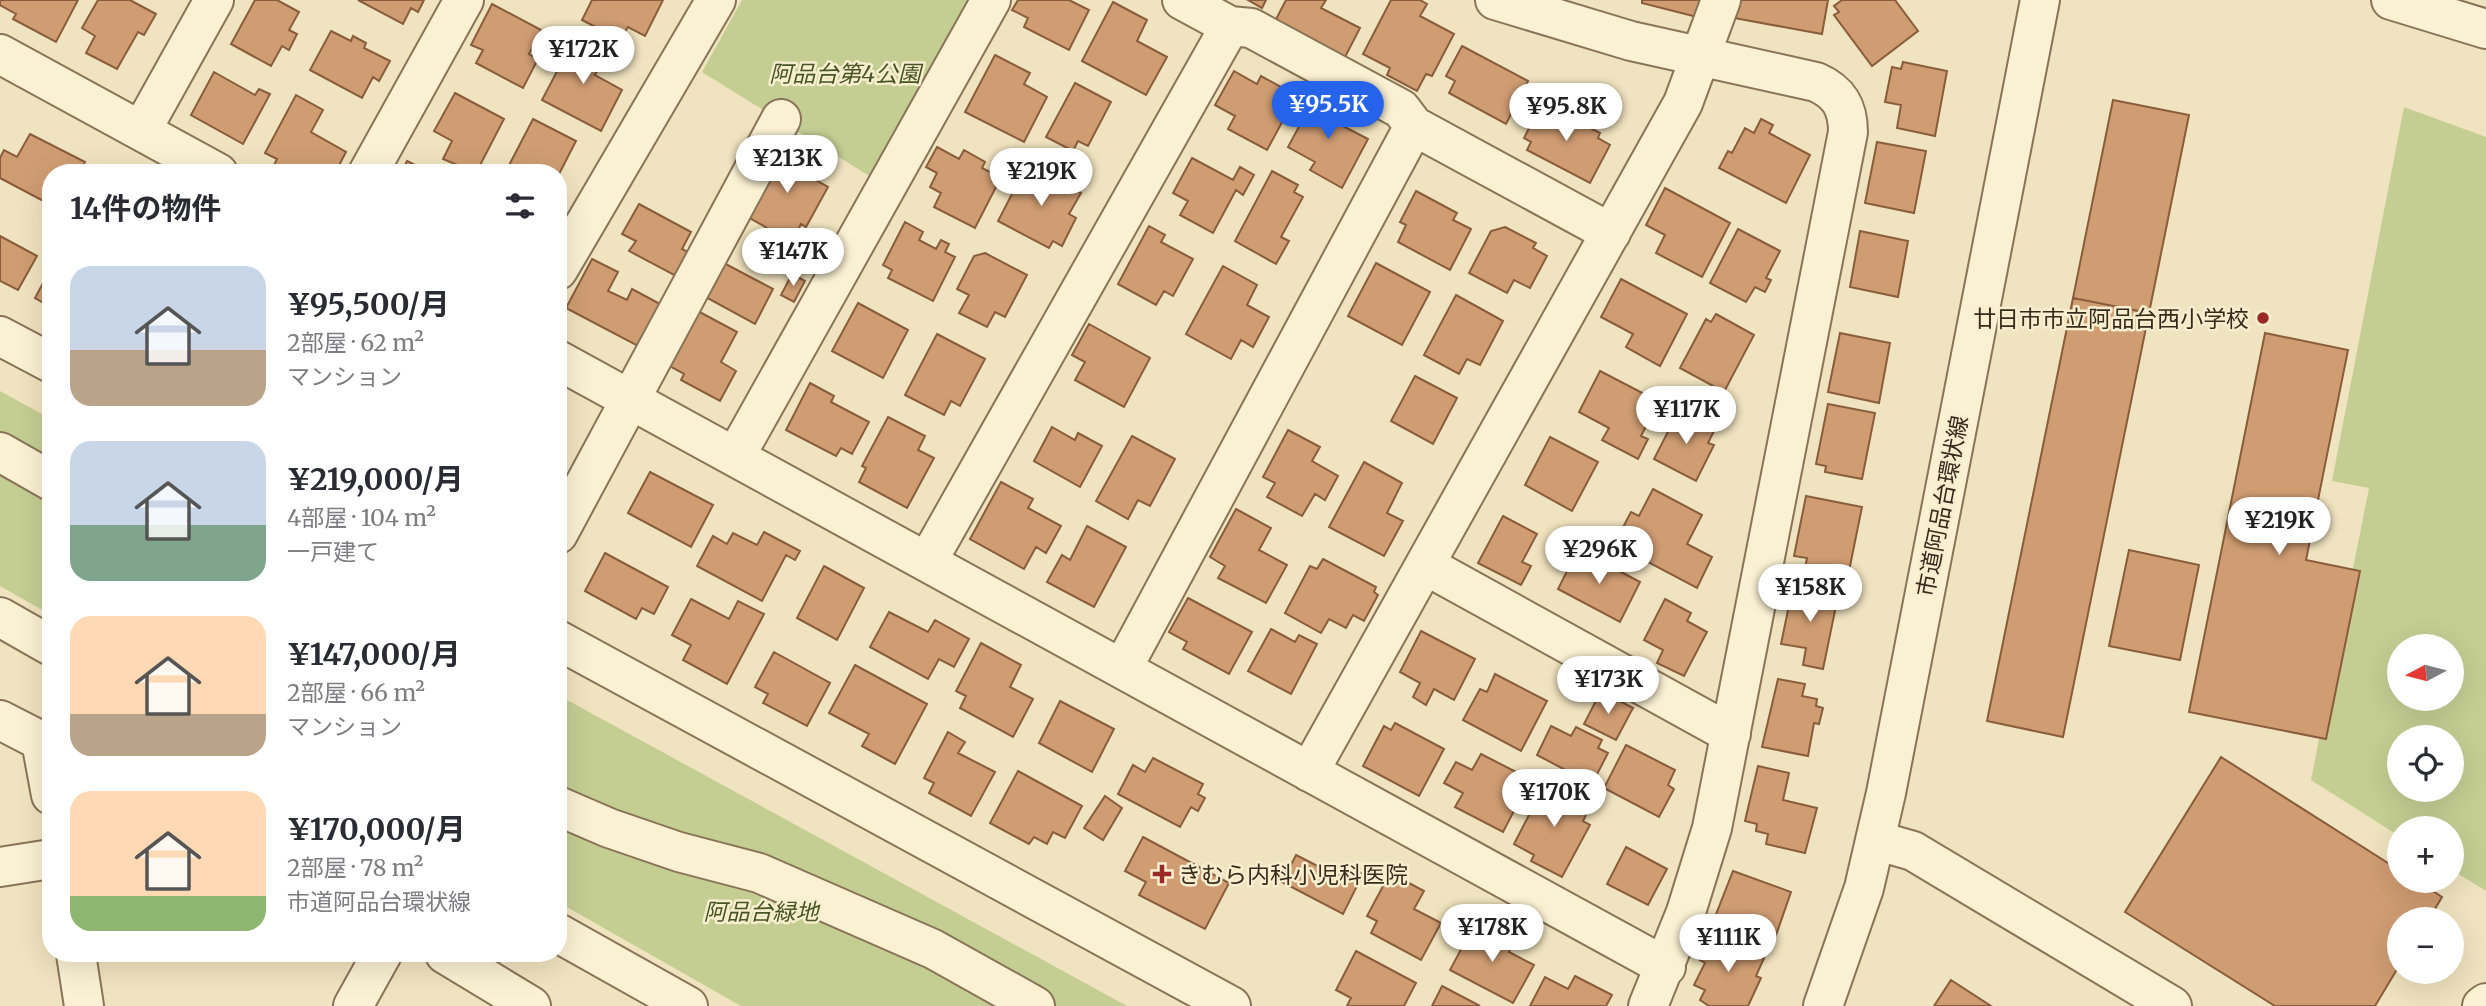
<!DOCTYPE html>
<html lang="ja">
<head>
<meta charset="utf-8">
<style>
	body { margin:0; font-family:Merriweather,"Noto Sans JP",serif; background:#f7f7f7; color:#2b2b33; height:100vh; display:flex; flex-direction:column; font-size:26px; white-space:nowrap }
	* { box-sizing:border-box; margin:0 }
	p { font-size:23px; color:#7c7c81 }
	.icon { flex:none; width:38px; height:38px; fill:none; stroke:currentColor; stroke-width:2; stroke-linecap:round; stroke-linejoin:round }
	.map { position:relative; flex:1; overflow:hidden }
	.sheet { position:absolute; left:42px; top:164px; width:525px; height:798px; display:flex; flex-direction:column; background:#fff; border-radius:28px; box-shadow:0 7px 28px #0002 }
	.sheet>* { flex:none }
	.needle { width:46px; rotate:263deg }
	.controls { position:absolute; left:2387px; top:634px; display:grid; gap:14px }
	.controls a { display:grid; place-items:center; width:77px; height:77px; border-radius:50%; background:#fff; box-shadow:0 7px 28px #0002; font-size:35px }
	.price { position:absolute; translate:-50% -60px; padding:0 16px; border-radius:24px; background:#fff; color:#222; font-size:23px; line-height:46px; filter:drop-shadow(0 2px 4px #0008) }
	.price::after { content:''; position:absolute; left:50%; top:42px; width:21px; height:16px; margin-left:-10px; background:inherit; clip-path:polygon(0 0,100% 0,50% 100%) }
	.price.current { background:#2563eb; color:#fff }
	ul { padding:0; list-style:none }
	li { display:flex; align-items:center; gap:21px; height:175px; padding:0 28px }
	li span { display:grid; place-items:center; flex:none; width:196px; height:140px; border-radius:21px; color:#555 }
	li>.icon { margin-inline-start:auto }
	span .icon { width:84px; height:84px; fill:#fffc; stroke-width:1 }
	li b { font-size:30px }
	h2 { display:flex; justify-content:space-between; align-items:center; height:84px; padding:0 28px; font-size:30px }
	.map>svg:first-child { display:block }
	.green { fill:#c4ce93; fill-rule:evenodd }
	.building { fill:#d09d73; stroke:#895d3b; stroke-width:2 }
	.lines { fill:none; stroke-linecap:round; stroke-linejoin:round }
	.minor-casing { stroke:#897457; stroke-width:42 }
	.minor { stroke:#faf0d2; stroke-width:38 }
	.poi-dot { fill:#9a2824; stroke:#f7edcf; stroke-width:2.5 }
	.labels { text-anchor:middle; dominant-baseline:central; stroke-width:5; stroke-linejoin:round; paint-order:stroke }
	.park-label { font-size:23px; font-style:italic; fill:#465521; stroke:#f7edcf }
	.poi-label { font-size:23px; fill:#382b1c; stroke:#f7edcf; text-anchor:end }
	.street-label { font-size:23px; fill:#382b1c; stroke:#f7edcf }
</style>
</head>
<body>
<div class="map">
<svg width="2486" height="1006" viewBox="0 0 2486 1006">
	<rect width="100%" height="100%" fill="#f0e3bf"/>
	<path class="green" d="M742 0H970L871 177 702 72Z
		M2404 107 2486 137V891L2452 870V828H2399V836L2311 780 2369 488 2332 481ZM2399 646H2452V698H2399ZM2399 737H2452V789H2399Z
		M0 391 51 419V615L0 586Z
		M558 695 1127 1006H741L558 902Z"/>
	<path class="building" d="M0 0H78L56 42 13 19 16 14 0 5Z
		M98 0H130L156 14 144 35 138 32 117 69 86 53 95 36 82 28Z
		M255 0H277L299 12 289 30 297 34 289 50 282 46 271 66 231 44Z
		M358 0H424L418 12 411 8 403 24Z
		M592 0H663L645 36 628 27 620 40 582 20Z
		M1018 0H1069L1089 10 1069 50 1024 27 1028 18 1012 10Z
		M1248 0H1266L1262 8Z
		M1286 0H1326L1321 8 1360 28 1343 61 1273 25Z
		M1391 0H1420L1427 4 1420 16 1454 34 1432 76 1426 74 1417 91 1387 75 1390 68 1363 54Z
		M1642 0H1705L1701 18 1642 3Z
		M1737 0H1828L1822 34 1734 18Z
		M1842 0H1895L1918 31 1872 66 1834 15 1839 12 1834 6Z
		M1113 2 1147 20 1137 41 1167 57 1146 95 1082 61Z
		M492 4 541 30 529 54 538 59 523 88 476 63 483 50 471 45Z
		M331 31 351 41 353 36 366 43 364 48 390 61 379 81 373 77 362 98 310 70Z
		M576 35 607 51 595 75 622 90 601 131 542 100Z
		M1462 46 1528 81 1506 124 1449 93 1455 81 1446 76Z
		M995 55 1030 73 1024 84 1047 97 1024 142 965 112Z
		M1903 62 1947 71 1935 136 1897 128 1901 105 1885 102 1892 67 1901 69Z
		M1234 71 1257 84 1261 76 1290 92 1285 100 1292 104 1267 150 1228 129 1235 116 1215 105Z
		M214 72 255 95 259 89 270 94 243 144 191 115Z
		M1075 83 1111 102 1088 146 1078 141 1073 151 1046 137Z
		M455 93 504 119 476 173 443 159 452 141 434 131Z
		M1317 93 1347 109 1339 124 1368 139 1342 188 1310 170 1315 162 1288 147Z
		M296 95 323 110 311 132 346 152 335 173H276L271 171 277 159 265 153Z
		M2113 100 2189 115 2149 313 2073 298Z
		M1542 103 1600 133 1598 138 1610 145 1590 183 1527 150 1531 142 1524 138Z
		M533 119 576 141 558 176V173H505Z
		M1761 119 1773 125 1769 133 1810 155 1786 203 1719 168 1728 151 1732 153 1745 128 1754 133Z
		M30 134 85 162 79 173H51V205L0 178V158L4 150 17 157Z
		M1877 142 1926 151 1914 213 1865 203Z
		M784 143 813 159 805 174 828 187 806 227 801 224 792 242 746 216Z
		M937 147 959 159 964 150 985 162 982 168 994 174 992 179 998 183 975 228 934 207 941 193 930 187 937 173 926 167Z
		M1192 158 1233 180 1240 167 1254 175 1243 195 1236 190 1213 233 1180 215 1188 201 1173 193Z
		M407 161 431 173H401Z
		M1027 165 1081 193 1069 214 1076 218 1062 246 1053 241 1049 248 998 221Z
		M1272 171 1298 185 1294 192 1303 197 1281 237 1289 241 1276 264 1235 241Z
		M1665 188 1730 223 1702 277 1656 253 1665 235 1646 225Z
		M1416 191 1457 213 1453 220 1471 229 1450 270 1398 242 1406 225 1400 222Z
		M639 204 691 232 682 249 688 252 676 276 629 251 636 241 622 234Z
		M905 222 923 232 919 240 936 249 941 240 949 244 945 252 955 257 933 301 888 278 892 270 883 265Z
		M1149 226 1165 235 1161 242 1193 259 1173 296 1164 291 1156 305 1118 284Z
		M1505 227 1536 243 1533 248 1547 256 1530 288 1514 280 1507 293 1469 273 1491 231Z
		M1738 229 1780 251 1766 278 1771 280 1765 292 1755 287 1746 302 1710 283Z
		M1860 231 1908 241 1898 297 1850 287Z
		M0 236 37 256 18 290 0 281Z
		M985 253 1027 275 1005 317 995 312 987 327 959 313 969 295 957 289 974 256Z
		M592 259 618 272 608 291 627 300 632 289 660 304 638 346 566 308Z
		M720 261 773 289 755 324 702 295Z
		M1376 263 1430 292 1402 345 1348 316Z
		M1223 266 1257 285 1247 305 1269 317 1253 347 1241 340 1231 359 1186 334Z
		M51 268V307L35 298Z
		M792 274 805 281 794 302 781 295Z
		M1621 279 1687 314 1660 366 1626 347 1633 334 1601 317Z
		M1456 295 1503 321 1480 365 1467 359 1459 374 1424 355Z
		M2073 298 2149 313 2063 737 1987 721Z
		M858 303 908 330 883 378 832 351Z
		M694 309 737 332 721 362 736 371 720 401 681 380 684 374 666 364Z
		M1716 314 1754 335 1724 392 1680 368 1706 319 1711 322Z
		M1089 324 1150 358 1124 407 1075 380 1085 362 1072 355Z
		M1840 333 1890 343 1879 403 1828 392Z
		M2265 333 2348 350 2306 560 2360 571 2326 739 2189 712Z
		M937 334 985 359 960 406 951 401 944 415 905 395Z
		M1600 371 1652 398 1649 403 1656 407 1641 436 1648 439 1638 459 1602 440 1609 428 1579 412Z
		M1415 376 1457 398 1433 444 1391 421Z
		M810 383 834 396 831 402 869 422 852 454 841 448 836 456 786 430Z
		M1828 404 1875 413 1862 479 1825 472 1826 466 1816 464Z
		M1679 410 1715 429 1708 443 1714 445 1696 481 1654 459Z
		M888 417 925 436 918 450 934 458 907 508 859 482 866 468 862 466Z
		M1052 427 1075 440 1078 433 1102 446 1080 487 1034 461Z
		M1288 430 1320 447 1312 461 1338 476 1325 500 1315 494 1302 516 1267 497 1275 483 1263 477Z
		M1132 436 1175 459 1150 506 1138 500 1128 519 1096 501Z
		M1550 437 1598 462 1572 511 1525 485Z
		M1364 462 1402 483 1387 513 1403 521 1384 556 1329 527Z
		M650 472 713 505 691 547 628 513Z
		M1001 482 1033 499 1028 508 1061 526 1046 553 1036 547 1024 569 970 539Z
		M1653 489 1702 515 1687 544 1712 557 1697 588 1614 544 1631 512 1639 516Z
		M1806 496 1862 507 1848 576 1805 568 1807 558 1794 556Z
		M1236 509 1271 528 1259 550 1287 565 1266 603 1218 578 1225 566 1210 557Z
		M1503 516 1537 534 1522 562 1531 566 1521 585 1478 563Z
		M1087 526 1126 547 1094 607 1047 582 1062 555 1070 560Z
		M764 532 800 551 795 560 786 555 762 601 697 566 713 536 727 544 733 533 757 545Z
		M1578 549 1640 582 1620 622 1558 589Z
		M2129 550 2199 565 2180 660 2109 646Z
		M605 553 668 587 654 614 642 608 636 619 585 591Z
		M1323 559 1376 587 1374 592 1378 595 1364 621 1353 615 1346 628 1329 619 1321 633 1285 613 1310 566 1317 569Z
		M824 566 864 588 837 640 797 618Z
		M1793 586 1838 596 1823 669 1803 665 1806 648 1781 644Z
		M1188 598 1252 632 1229 674 1183 649 1187 642 1169 632Z
		M691 599 729 619 738 601 764 614 727 684 683 660 691 645 672 635Z
		M1665 599 1691 613 1687 621 1707 632 1684 676 1657 663 1663 650 1644 640Z
		M889 612 928 632 935 620 969 639 954 667 939 659 928 679 870 647Z
		M1271 629 1295 642 1299 635 1317 644 1291 694 1248 671Z
		M1421 631 1475 659 1454 700 1434 689 1426 705 1413 697 1420 683 1400 672Z
		M981 643 1021 665 1010 687 1033 699 1013 737 960 708 966 696 956 691Z
		M774 652 830 683 807 726 763 703 768 694 755 687Z
		M855 665 927 704 895 764 862 746 869 734 829 713Z
		M1495 674 1547 701 1521 751 1463 720 1480 689 1487 692Z
		M1778 679 1805 684 1802 696 1817 699 1816 706 1823 708 1819 724 1814 723 1808 756 1762 747Z
		M1601 691 1633 708 1616 740 1584 724Z
		M1060 701 1114 729 1092 772 1039 743Z
		M1395 723 1444 749 1419 796 1363 766 1384 726 1391 730Z
		M1551 726 1571 736 1576 727 1602 740 1598 748 1608 753 1592 784 1537 755Z
		M948 732 965 742 958 753 995 772 971 816 929 793 934 783 924 778Z
		M1626 745 1675 770 1668 785 1674 789 1659 817 1604 788Z
		M1481 754 1522 775 1517 784 1526 788 1503 832 1455 807 1463 793 1444 783 1456 762 1472 770Z
		M2221 757 2399 870V880H2416L2442 897 2429 919H2399V966L2375 1006H2275L2125 912Z
		M1153 758 1203 784 1198 794 1205 798 1198 811 1191 807 1180 827 1118 794 1133 765 1145 772Z
		M1758 766 1789 773 1783 800 1817 808 1805 853 1766 844 1768 834 1756 831 1757 824 1745 821Z
		M1018 771 1082 806 1065 838 1053 832 1047 844 1034 837 1029 844 990 823Z
		M1546 782 1591 805 1583 821 1590 825 1562 877 1531 861 1534 855 1514 844Z
		M1105 796 1122 808 1103 840 1084 828Z
		M1143 837 1229 883 1205 929 1139 895 1146 882 1125 871Z
		M1626 847 1667 869 1648 905 1607 884Z
		M1296 855 1337 876 1343 864 1363 874 1343 914 1282 882Z
		M1733 871 1791 892 1775 938 1715 917Z
		M1390 873 1424 891 1414 909 1441 923 1421 960 1371 933 1377 921 1367 916Z
		M1475 923 1514 943 1509 952 1534 965 1513 1003 1450 970Z
		M1712 934 1764 958 1756 976 1761 978 1748 1006H1709L1700 1000 1705 990 1694 985 1705 963 1700 960Z
		M1356 951 1416 983 1404 1006H1347L1351 998 1336 990Z
		M1575 976 1612 995 1606 1006H1530L1545 977 1568 989Z
		M1951 980 1991 1006H1934Z
		M1442 986 1480 1006H1432Z"/>
	<g class="lines">
		<g class="minor-casing">
			<path id="minor" d="M1182 0 1230 26 1251 28 1401 109 1414 126 1611 233
				M1495 0 1631 41 1816 82C1839 92 1848 107 1848 132L1712 828 1686 912 1648 1006
				M2391 0 2486 29
				M0 54 218 173
				M141 131 214 0
				M368 173 464 0
				M558 270 716 0
				M0 336 51 363
				M558 360 1666 967
				M0 452 51 481
				M735 457 991 0
				M558 534 781 119
				M927 562 1230 26
				M1425 565 1731 734
				M0 617 51 646
				M558 640 1231 1006
				M1122 669 1414 126
				M0 720 41 741 51 795
				M1309 772 1683 103 1721 0
				M558 806 609 828 679 852 759 873 933 949 1035 1006
				M1875 840 1913 851 2172 1006
				M0 867 51 859
				M558 933 688 1006
				M76 954 84 1006
				M445 954 531 1006
				M353 1006 382 954
				M1823 1006 1864 888 1886 793 2040 0
				M2482 1006 2486 1003"/>
		</g>
		<use href="#minor" class="minor"/>
	</g>
	<g class="poi-dot">
		<circle cx="2263" cy="318" r="7"/>
		<path d="M1158.5 863.5h7v7h7v7h-7v7h-7v-7h-7v-7h7z"/>
	</g>
	<g class="labels">
		<g class="park-label">
			<text x="845" y="73">阿品台第4公園</text>
			<text x="761" y="911">阿品台緑地</text>
		</g>
		<g class="poi-label">
			<text x="2249" y="318">廿日市市立阿品台西小学校</text>
			<text x="1178" y="874" text-anchor="start">きむら内科小児科医院</text>
		</g>
		<g class="street-label">
			<text transform="translate(1942 506) rotate(-79)">市道阿品台環状線</text>
		</g>
	</g>
</svg>
<div class="controls">
<a><svg class="needle" viewBox="-14 -14 28 28"><path d="M0-13l5 13h-10z" fill="#e53935"/><path d="M0 13l5-13h-10z" fill="#7c7c81"/></svg></a>
<a><svg class="icon" aria-label="locate" viewBox="0 0 24 24"><circle cx="12" cy="12" r="6"/><path d="M12 2v4M12 18v4M2 12h4M18 12h4"/></svg></a>
<a>+</a>
<a>−</a>
</div>
<b class="price" style="left:583px;top:86px">¥172K</b>
<b class="price current" style="left:1328px;top:141px">¥95.5K</b>
<b class="price" style="left:1566px;top:143px">¥95.8K</b>
<b class="price" style="left:787px;top:195px">¥213K</b>
<b class="price" style="left:1041px;top:208px">¥219K</b>
<b class="price" style="left:793px;top:288px">¥147K</b>
<b class="price" style="left:1686px;top:446px">¥117K</b>
<b class="price" style="left:2279px;top:557px">¥219K</b>
<b class="price" style="left:1599px;top:586px">¥296K</b>
<b class="price" style="left:1810px;top:624px">¥158K</b>
<b class="price" style="left:1608px;top:716px">¥173K</b>
<b class="price" style="left:1554px;top:829px">¥170K</b>
<b class="price" style="left:1492px;top:964px">¥178K</b>
<b class="price" style="left:1728px;top:974px">¥111K</b>
<section class="sheet">
<h2>14件の物件<svg class="icon" aria-label="filters" viewBox="0 0 24 24"><path d="M4 7h16M4 17h16"/><circle cx="9" cy="7" r="2"/><circle cx="15" cy="17" r="2"/></svg></h2>
<ul>
<li><span style="background:linear-gradient(#c9d6e8 60%,#b9a48a 0)"><svg class="icon" aria-label="home" viewBox="0 0 24 24"><path d="M3 11l9-7 9 7M6 9v11h12V9"/></svg></span><div><b>¥95,500/月</b><p>2部屋 · 62 m²</p><p>マンション</p></div></li>
<li><span style="background:linear-gradient(#c9d6e8 60%,#7fa58c 0)"><svg class="icon" aria-label="home" viewBox="0 0 24 24"><path d="M3 11l9-7 9 7M6 9v11h12V9"/></svg></span><div><b>¥219,000/月</b><p>4部屋 · 104 m²</p><p>一戸建て</p></div></li>
<li><span style="background:linear-gradient(#ffd9b3 70%,#b9a48a 0)"><svg class="icon" aria-label="home" viewBox="0 0 24 24"><path d="M3 11l9-7 9 7M6 9v11h12V9"/></svg></span><div><b>¥147,000/月</b><p>2部屋 · 66 m²</p><p>マンション</p></div></li>
<li><span style="background:linear-gradient(#ffd9b3 75%,#8fb573 0)"><svg class="icon" aria-label="home" viewBox="0 0 24 24"><path d="M3 11l9-7 9 7M6 9v11h12V9"/></svg></span><div><b>¥170,000/月</b><p>2部屋 · 78 m²</p><p>市道阿品台環状線</p></div></li>
</ul>
</section>
</div>
</body>
</html>
